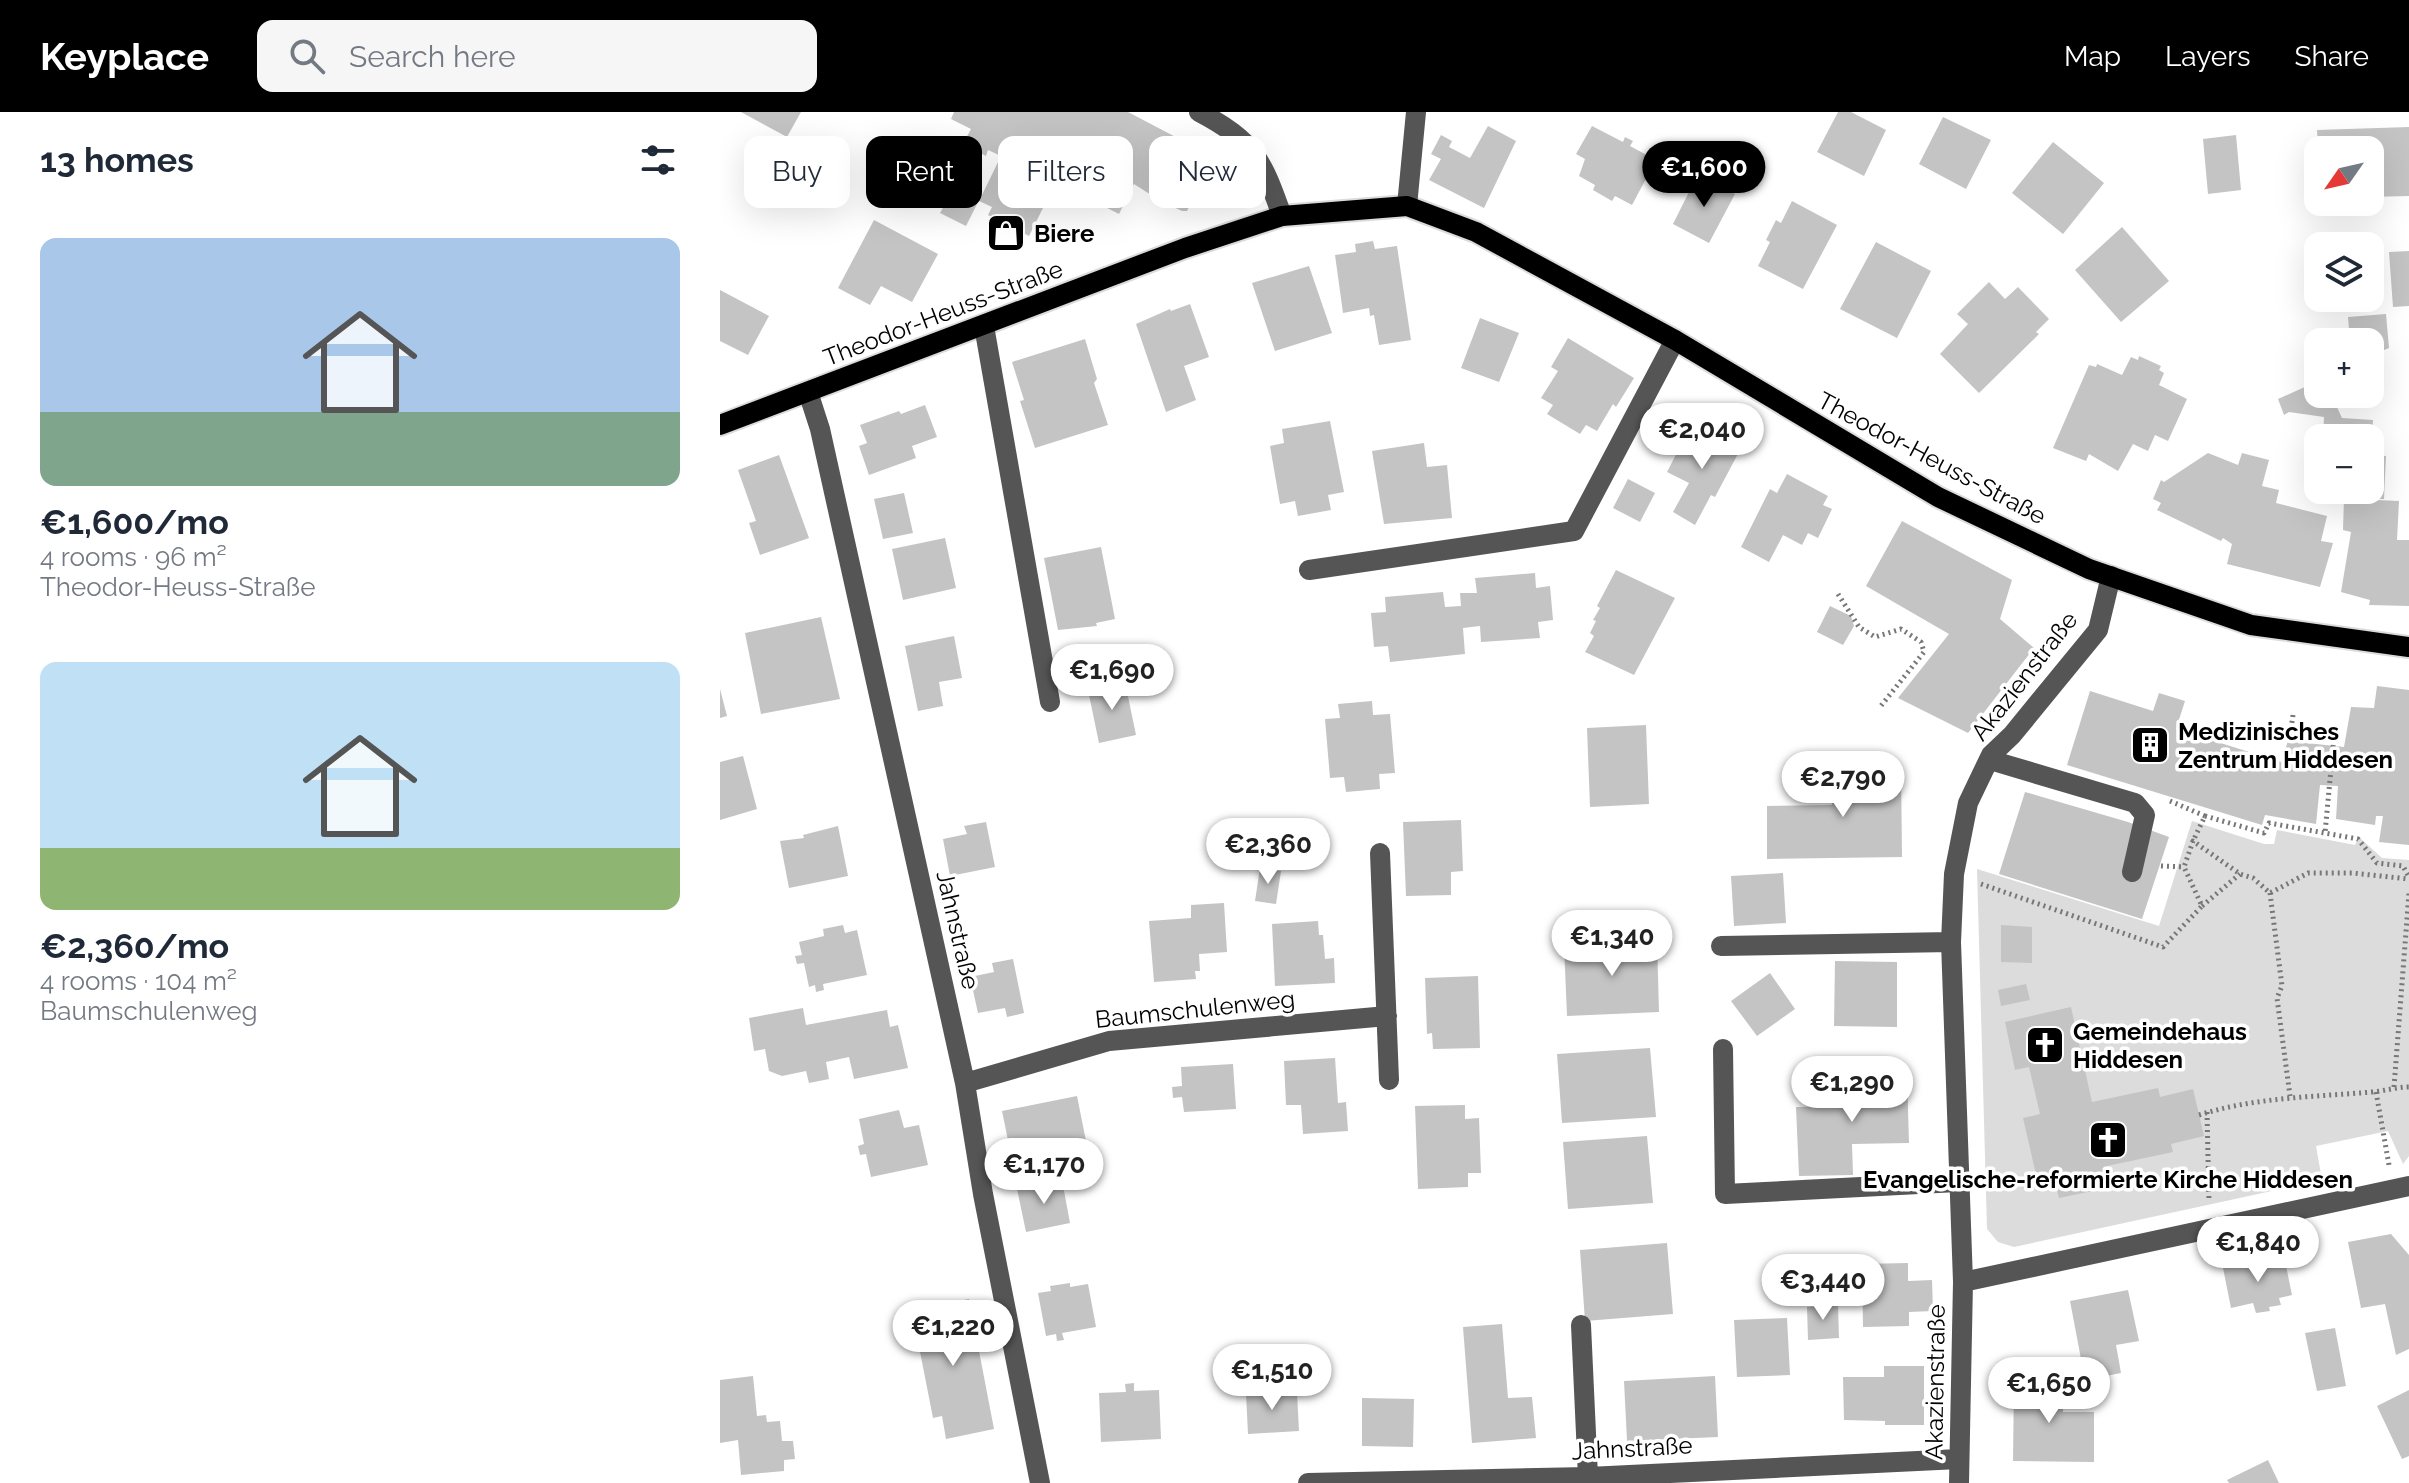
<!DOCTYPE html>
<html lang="en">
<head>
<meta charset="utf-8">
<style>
	body { margin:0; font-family:Raleway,sans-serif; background:#f6f6f7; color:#1f2937; height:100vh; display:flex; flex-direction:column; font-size:30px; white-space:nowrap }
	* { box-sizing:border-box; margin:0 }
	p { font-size:26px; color:#747a83 }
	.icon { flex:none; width:44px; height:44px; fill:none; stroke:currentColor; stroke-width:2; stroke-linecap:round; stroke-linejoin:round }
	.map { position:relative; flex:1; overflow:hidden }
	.details { display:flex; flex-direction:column; background:#fff; width:720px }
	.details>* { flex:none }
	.guide { position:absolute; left:24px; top:24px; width:760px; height:72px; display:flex; gap:16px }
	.needle { width:52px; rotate:236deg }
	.tools { position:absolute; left:1584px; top:24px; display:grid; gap:16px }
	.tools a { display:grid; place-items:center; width:80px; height:80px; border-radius:16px; background:#fff; box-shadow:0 8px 32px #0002; font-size:40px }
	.price { position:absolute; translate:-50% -68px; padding:0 18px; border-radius:28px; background:#fff; color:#222; font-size:26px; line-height:52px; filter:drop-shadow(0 2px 4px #0008) }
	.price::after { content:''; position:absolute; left:50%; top:48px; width:24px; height:18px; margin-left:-12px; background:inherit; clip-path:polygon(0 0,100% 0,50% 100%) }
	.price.active { background:#000; color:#fff }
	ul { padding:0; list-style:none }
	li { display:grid; align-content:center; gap:16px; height:424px; padding:0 40px }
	li span { display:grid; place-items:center; height:248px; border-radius:16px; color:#555 }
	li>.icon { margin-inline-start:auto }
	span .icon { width:144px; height:144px; fill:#fffc; stroke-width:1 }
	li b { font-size:34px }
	h2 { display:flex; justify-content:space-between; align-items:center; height:96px; padding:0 40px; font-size:34px }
	.tag { padding:0 28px; border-radius:16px; background:#fff; box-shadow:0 8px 32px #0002; font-size:28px; line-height:72px }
	.tag.active { background:#000; color:#fff }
	header { display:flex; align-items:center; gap:48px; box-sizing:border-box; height:112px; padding:0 40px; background:#000; color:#fff }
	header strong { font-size:38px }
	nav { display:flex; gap:44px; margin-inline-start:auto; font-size:28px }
	.search { width:560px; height:72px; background:#f6f6f7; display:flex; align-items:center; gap:20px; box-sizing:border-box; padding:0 28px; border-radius:16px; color:#747a83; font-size:30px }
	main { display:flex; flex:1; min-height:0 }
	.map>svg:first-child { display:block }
	.green { fill:#dcdcdc }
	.building { fill:#c4c4c4 }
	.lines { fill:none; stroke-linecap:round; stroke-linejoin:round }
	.major-casing { stroke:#dbdbdb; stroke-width:24 }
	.path { stroke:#777; stroke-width:5; stroke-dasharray:2 4; stroke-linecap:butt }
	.minor { stroke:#555; stroke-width:20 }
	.major { stroke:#000; stroke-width:20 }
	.labels { text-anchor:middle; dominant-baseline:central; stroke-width:7; stroke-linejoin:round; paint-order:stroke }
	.poi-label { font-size:24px; font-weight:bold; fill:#000; stroke:#fff; text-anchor:start }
	.street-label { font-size:24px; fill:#000; stroke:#fff }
</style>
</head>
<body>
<header>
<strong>Keyplace</strong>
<div class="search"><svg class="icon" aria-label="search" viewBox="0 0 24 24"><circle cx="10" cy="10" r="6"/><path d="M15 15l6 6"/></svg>Search here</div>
<nav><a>Map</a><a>Layers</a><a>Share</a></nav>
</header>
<main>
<section class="details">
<h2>13 homes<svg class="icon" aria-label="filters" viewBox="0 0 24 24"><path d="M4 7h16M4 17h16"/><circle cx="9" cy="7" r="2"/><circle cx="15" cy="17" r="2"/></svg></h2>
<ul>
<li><span style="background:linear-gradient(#a9c7e8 70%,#7fa58c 0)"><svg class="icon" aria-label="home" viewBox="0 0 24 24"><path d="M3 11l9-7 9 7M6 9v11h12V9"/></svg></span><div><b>€1,600/mo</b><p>4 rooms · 96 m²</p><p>Theodor-Heuss-Straße</p></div></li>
<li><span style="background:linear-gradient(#bfe0f5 75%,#8fb573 0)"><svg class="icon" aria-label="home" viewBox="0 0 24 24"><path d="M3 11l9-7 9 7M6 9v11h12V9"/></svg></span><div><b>€2,360/mo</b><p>4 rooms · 104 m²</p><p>Baumschulenweg</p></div></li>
</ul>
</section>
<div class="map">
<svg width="1689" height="1371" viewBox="0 0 1689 1371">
	<rect width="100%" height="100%" fill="#fff"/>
	<path class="green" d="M1472 709 1544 732H1554L1557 718 1635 733 1639 725 1662 746 1689 748V1044L1683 1052 1668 1019 1596 1034 1602 1068 1294 1135 1278 1130 1267 1117 1257 757 1439 814Z"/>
	<path class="building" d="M21 0H81L67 25Z
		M234 0H408L488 42 483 51 486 52 471 81 475 83 467 99H462L439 88 414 72 399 102 336 70 309 124 268 103 272 95 259 89 281 44 268 38 266 44 243 32 251 17 231 7Z
		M1118 0H1131L1166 18 1144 64 1097 40Z
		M1223 5 1271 28 1246 77 1199 52Z
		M768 14 796 29 764 96 709 68 721 47 711 42 721 23 732 29 729 35 750 46Z
		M872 14 903 30 905 25 913 29 910 34 936 48 912 93 895 84 892 89 873 78 875 73 859 64 865 47 856 42Z
		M1689 15V84L1650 85V38H1598L1597 18Z
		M1516 23 1521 78 1488 82 1483 27Z
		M1333 30 1384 71 1343 122 1292 81Z
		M978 62 1015 82 989 131 953 112Z
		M233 77 258 90 246 114 220 101Z
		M1072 89 1117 113 1083 177 1038 154 1050 130 1046 128 1056 108 1061 111Z
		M154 108 218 142 192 190 161 174 150 193 118 176Z
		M1402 115 1449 169 1401 210 1355 158Z
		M653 129 655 137 677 134 691 228 659 233 654 203 650 204 649 196 623 201 615 143 636 140 635 132Z
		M1156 130 1211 159 1177 226 1120 197Z
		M1689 139V194L1673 195 1669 140Z
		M589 154 612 221 555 239 532 171Z
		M1269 170 1285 187 1298 175 1329 207 1316 220 1319 222 1259 281 1220 242 1248 212 1237 202Z
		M0 178 49 204 28 243 0 229Z
		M470 192 489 245 464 254 476 288 446 300 416 212 450 197 451 199Z
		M1666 202 1669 236 1650 244V230H1630L1628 205Z
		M760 206 799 221 779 270 741 256Z
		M848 226 914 266 896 295 893 292 877 319 866 313 860 322 827 302 833 293 821 286 838 259 831 255Z
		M365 227 377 267 374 271 388 313 315 336 300 289 304 288 292 250Z
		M1419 244 1441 254 1439 258 1444 261 1439 273 1467 287 1448 329 1435 323 1428 339 1413 332 1398 359 1369 342 1366 349 1333 336 1369 253 1376 255 1377 252 1402 263 1411 245 1418 248Z
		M1598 269V282H1611L1622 306 1653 308 1652 326H1603L1604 305 1569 300 1564 303 1558 287Z
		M205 293 217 325 192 334 196 346 149 363 139 334 147 331 140 313 179 299 181 302Z
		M610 309 624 380 608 383 611 398 578 404 575 389 560 392 550 334 564 331 562 317Z
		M980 316 1001 328 1006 325 1017 330 1020 338 995 385 991 383 975 413 953 400 969 371 947 360 964 327 971 331Z
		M704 331 707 355 727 353 732 406 664 412 652 339Z
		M1488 341 1518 353 1522 341 1549 348 1542 374 1559 378 1556 391 1607 404 1601 429 1613 431 1600 475 1507 452 1512 432 1503 426 1501 429 1437 398 1441 391 1433 387 1441 368 1444 370Z
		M59 343 89 426 40 443 29 411 36 409 18 358Z
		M1650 343 1666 344 1664 387H1632L1679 389 1677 428H1689V494L1649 493 1650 488 1621 480 1631 420 1623 418 1624 386 1601 385V378H1650Z
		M1067 362 1108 384 1103 393 1112 397 1098 426 1088 421 1082 433 1063 423 1049 450 1021 435 1050 377 1057 381Z
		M908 367 935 381 920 410 893 396Z
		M184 381 193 421 163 427 154 387Z
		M1182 409 1292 468 1280 507 1314 536 1248 621 1178 586 1229 522 1146 474Z
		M225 426 236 476 183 488 172 437Z
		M381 435 395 507 376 511 377 514 338 518 324 446Z
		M896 458 955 486 914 563 865 540 874 524 870 521 876 509 873 508 880 496 877 494Z
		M815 461 816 476 830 474 833 508 818 510 820 526 761 530 760 514 743 516 745 542 670 550 668 534 654 535 651 501 666 500 665 485 723 480 725 495 741 494 740 481H757L755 466Z
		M1110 494 1131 504 1134 514 1123 533 1097 520Z
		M101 505 120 587 41 602 25 521Z
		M234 524 242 566 219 570 223 594 198 599 185 534Z
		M405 570 416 623 379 631 368 578Z
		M1657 574 1689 578V733L1659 730 1663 704H1656L1655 713 1616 707 1618 674 1600 673 1596 712 1545 703 1542 713 1347 653 1370 579 1433 599 1439 581 1465 589 1456 617 1561 650 1568 629 1624 635 1631 595 1654 596Z
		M0 577 7 604 0 606Z
		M652 589 653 603 670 602 675 661 659 662 660 677 626 680 624 665 610 666 605 607 620 606 618 592Z
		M926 613 929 692 870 695 867 616Z
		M23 644 37 697 0 708V650Z
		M1181 654 1182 745 1047 747V694L1112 693 1111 655Z
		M1305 680 1408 710 1449 725 1422 807 1279 762Z
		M741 708 743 759 731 760V783L686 784 683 710Z
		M266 710 275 755 230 764 223 727 247 722 244 714Z
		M118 714 128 764 69 776 60 729 84 726 83 723Z
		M540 756 561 759 556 792 535 789Z
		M1063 761 1066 811 1014 814 1011 764Z
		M504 791 507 840 479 842 480 859H475L476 867 434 870 429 809 471 806V793Z
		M598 809 599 823H603L605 847 614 846 615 871 555 874 552 812Z
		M123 813 125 821 137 818 147 863 103 872 104 878 96 880 95 873 89 875 84 851 77 852 75 844 82 843 79 830 104 824 103 817Z
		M1281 813 1312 815V851L1281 850Z
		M937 829 939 900 847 904 844 833Z
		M293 847 304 901 287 905 285 896 258 901 250 865 274 860 272 851Z
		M1115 849 1177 850V915L1114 914Z
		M1050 861 1075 897 1037 924 1011 889Z
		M758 864 760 936 713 937 712 921 707 922 705 866Z
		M1306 872 1310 888 1281 894 1278 878Z
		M1351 895 1372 990 1438 976 1440 985 1473 977 1484 1024 1451 1032 1453 1040 1387 1054 1392 1075 1339 1086 1334 1067 1318 1071 1303 1006 1320 1002 1309 955 1295 958 1285 910Z
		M83 896 86 913 167 898 170 915 178 913 188 956 134 967 129 945 106 950 109 967 89 971 86 959 62 964 49 959 45 937 34 939 29 906Z
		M930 936 936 1005 842 1011 837 942Z
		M615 946 618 991 626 990 628 1019 583 1022 581 993H566L564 949Z
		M513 952 516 997 464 1000 462 985 453 986 452 975 462 974 461 955Z
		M1187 963 1189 1031 1132 1032 1133 1063 1079 1064 1076 995 1125 994 1124 965Z
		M357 984 366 1029 329 1036 330 1042 322 1044 320 1038 291 1043 282 999Z
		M745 993V1007L759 1006 761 1061H748V1075L698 1077 695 994Z
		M179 998 184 1016 199 1013 208 1053 151 1065 146 1042 140 1043 138 1034 144 1032 139 1007Z
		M927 1024 933 1091 848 1097 843 1030Z
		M342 1068 350 1111 306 1120 297 1077 310 1075V1072Z
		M1671 1122 1689 1143V1237L1676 1243 1665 1192 1641 1196 1628 1130Z
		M947 1131 953 1202 865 1209 860 1138Z
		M1564 1144 1572 1183 1559 1186 1561 1193 1549 1195 1550 1199 1536 1201 1533 1191 1511 1196 1503 1156Z
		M1188 1151V1169L1212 1168 1213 1199 1189 1200V1214L1143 1215 1142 1152Z
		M350 1171V1175L368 1172 376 1215 342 1221 344 1228 337 1229 336 1222 326 1224 318 1181 331 1179 330 1174Z
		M1408 1178 1419 1229 1396 1233 1401 1261 1365 1268 1350 1189Z
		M249 1187 274 1317 226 1327 222 1304 213 1306 192 1199Z
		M1118 1193 1119 1226 1088 1228 1087 1195Z
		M1067 1206 1070 1263 1017 1265 1014 1208Z
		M782 1212 788 1286 812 1285 816 1326 752 1331 743 1215Z
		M1615 1216 1626 1274 1597 1279 1585 1221Z
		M1164 1254H1204V1313H1165V1309L1124 1308 1123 1265H1164Z
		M33 1264 37 1304 46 1303 47 1310 60 1309 62 1329H73L75 1347 64 1348V1359L21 1363 18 1328 0 1331V1268Z
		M995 1264 998 1325 907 1329 904 1269Z
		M1294 1268H1343V1300H1374V1350L1293 1349Z
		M414 1271V1279L439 1278 441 1327 381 1330 379 1281 406 1280 405 1272Z
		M537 1273H548V1281L577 1280 579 1319 528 1322 526 1282H538Z
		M1689 1278V1344L1682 1347 1657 1294Z
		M642 1286 694 1287 693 1335 642 1334Z
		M1548 1348 1559 1371H1509L1507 1368Z"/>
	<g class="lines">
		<g class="major-casing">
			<path id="major" d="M0 313 465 136 562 104 687 94 756 120 955 228 1218 385 1369 457 1531 513 1689 535"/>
		</g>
		<path class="path" d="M1118 482 1139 515 1155 525 1181 517 1201 530 1204 540 1160 595
			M1573 603 1571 617 1614 625 1605 721
			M1450 689 1485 704 1473 729
			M1485 704 1544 721 1549 711 1638 727 1657 751 1683 754 1689 765
			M1441 754 1464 755
			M1261 772 1443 835 1482 794 1464 755 1473 729 1520 762 1533 766 1550 781 1588 761H1632L1689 767
			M1550 781 1562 874 1557 886 1570 984
			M1482 794 1520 762
			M1674 975 1689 781
			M1656 980 1669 1053
			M1487 1000 1489 1090
			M1479 1003C1536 985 1594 985 1652 980 1665 979 1676 975 1689 975"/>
		<path class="minor" d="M479 0C534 29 542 47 562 104
			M687 94 696 0
			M264 214 330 590
			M88 280 100 317 245 971 263 1082 320 1371
			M589 458 854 419 955 228
			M1270 648 1415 691 1425 703 1412 760
			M660 741 669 968
			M1001 834 1231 830
			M1003 937 1005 1082 1238 1070
			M245 971 389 929 667 904
			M1243 1170 1689 1074
			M861 1213 868 1365
			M588 1371 868 1365 1239 1347
			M1239 1371 1243 1170 1231 830 1234 762 1248 691 1271 643 1292 623 1378 518 1391 464"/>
		<use href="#major" class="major"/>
	</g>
	<defs>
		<g id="shop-square" transform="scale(2)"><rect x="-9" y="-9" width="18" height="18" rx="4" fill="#000" stroke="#fff"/><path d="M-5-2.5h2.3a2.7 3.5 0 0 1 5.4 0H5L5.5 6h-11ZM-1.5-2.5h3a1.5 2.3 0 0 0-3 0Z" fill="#fff"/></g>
		<g id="building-square" transform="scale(2)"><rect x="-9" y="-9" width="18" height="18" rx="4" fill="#000" stroke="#fff"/><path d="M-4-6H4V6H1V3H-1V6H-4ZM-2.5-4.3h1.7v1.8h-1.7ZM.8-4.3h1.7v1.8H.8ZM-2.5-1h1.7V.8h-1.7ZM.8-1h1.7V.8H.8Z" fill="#fff"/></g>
		<g id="church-square" transform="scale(2)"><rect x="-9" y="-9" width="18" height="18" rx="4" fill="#000" stroke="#fff"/><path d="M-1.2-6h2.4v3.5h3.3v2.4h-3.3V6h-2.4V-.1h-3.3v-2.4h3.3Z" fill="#fff"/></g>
	</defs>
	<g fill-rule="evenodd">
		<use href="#shop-square" x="286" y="121"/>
		<use href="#building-square" x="1430" y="633"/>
		<use href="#church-square" x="1325" y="933"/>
		<use href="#church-square" x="1388" y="1028"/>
	</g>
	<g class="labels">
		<g class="poi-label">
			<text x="314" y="121">Biere</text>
			<text x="1458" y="619">Medizinisches<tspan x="1458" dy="28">Zentrum Hiddesen</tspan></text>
			<text x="1353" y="919">Gemeindehaus<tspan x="1353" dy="28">Hiddesen</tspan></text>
			<text x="1388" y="1067" text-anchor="middle">Evangelische-reformierte Kirche Hiddesen</text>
		</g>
		<g class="street-label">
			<text transform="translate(223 201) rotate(-21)">Theodor-Heuss-Straße</text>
			<text transform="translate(1212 346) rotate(28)">Theodor-Heuss-Straße</text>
			<text transform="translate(1304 564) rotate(-52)">Akazienstraße</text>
			<text transform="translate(238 818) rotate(77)">Jahnstraße</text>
			<text transform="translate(475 897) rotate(-6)">Baumschulenweg</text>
			<text transform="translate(1215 1270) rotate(-89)">Akazienstraße</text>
			<text transform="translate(912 1336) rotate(-3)">Jahnstraße</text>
		</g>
	</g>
</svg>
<div class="tools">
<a><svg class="needle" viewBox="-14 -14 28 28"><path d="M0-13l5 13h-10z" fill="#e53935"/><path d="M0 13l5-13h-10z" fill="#747a83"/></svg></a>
<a><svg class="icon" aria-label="layers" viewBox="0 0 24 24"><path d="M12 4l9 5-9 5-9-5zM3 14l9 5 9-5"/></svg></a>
<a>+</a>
<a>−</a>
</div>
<b class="price active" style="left:984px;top:97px">€1,600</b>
<b class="price" style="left:982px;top:359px">€2,040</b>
<b class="price" style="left:392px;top:600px">€1,690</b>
<b class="price" style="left:1123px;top:707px">€2,790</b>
<b class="price" style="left:548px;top:774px">€2,360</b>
<b class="price" style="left:892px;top:866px">€1,340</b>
<b class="price" style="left:1132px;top:1012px">€1,290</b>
<b class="price" style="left:324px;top:1094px">€1,170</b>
<b class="price" style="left:1538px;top:1172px">€1,840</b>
<b class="price" style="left:1103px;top:1210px">€3,440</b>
<b class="price" style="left:233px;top:1256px">€1,220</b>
<b class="price" style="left:552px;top:1300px">€1,510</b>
<b class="price" style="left:1329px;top:1313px">€1,650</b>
<div class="guide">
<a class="tag">Buy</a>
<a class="tag active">Rent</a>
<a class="tag">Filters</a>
<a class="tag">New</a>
</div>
</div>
</main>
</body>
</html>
